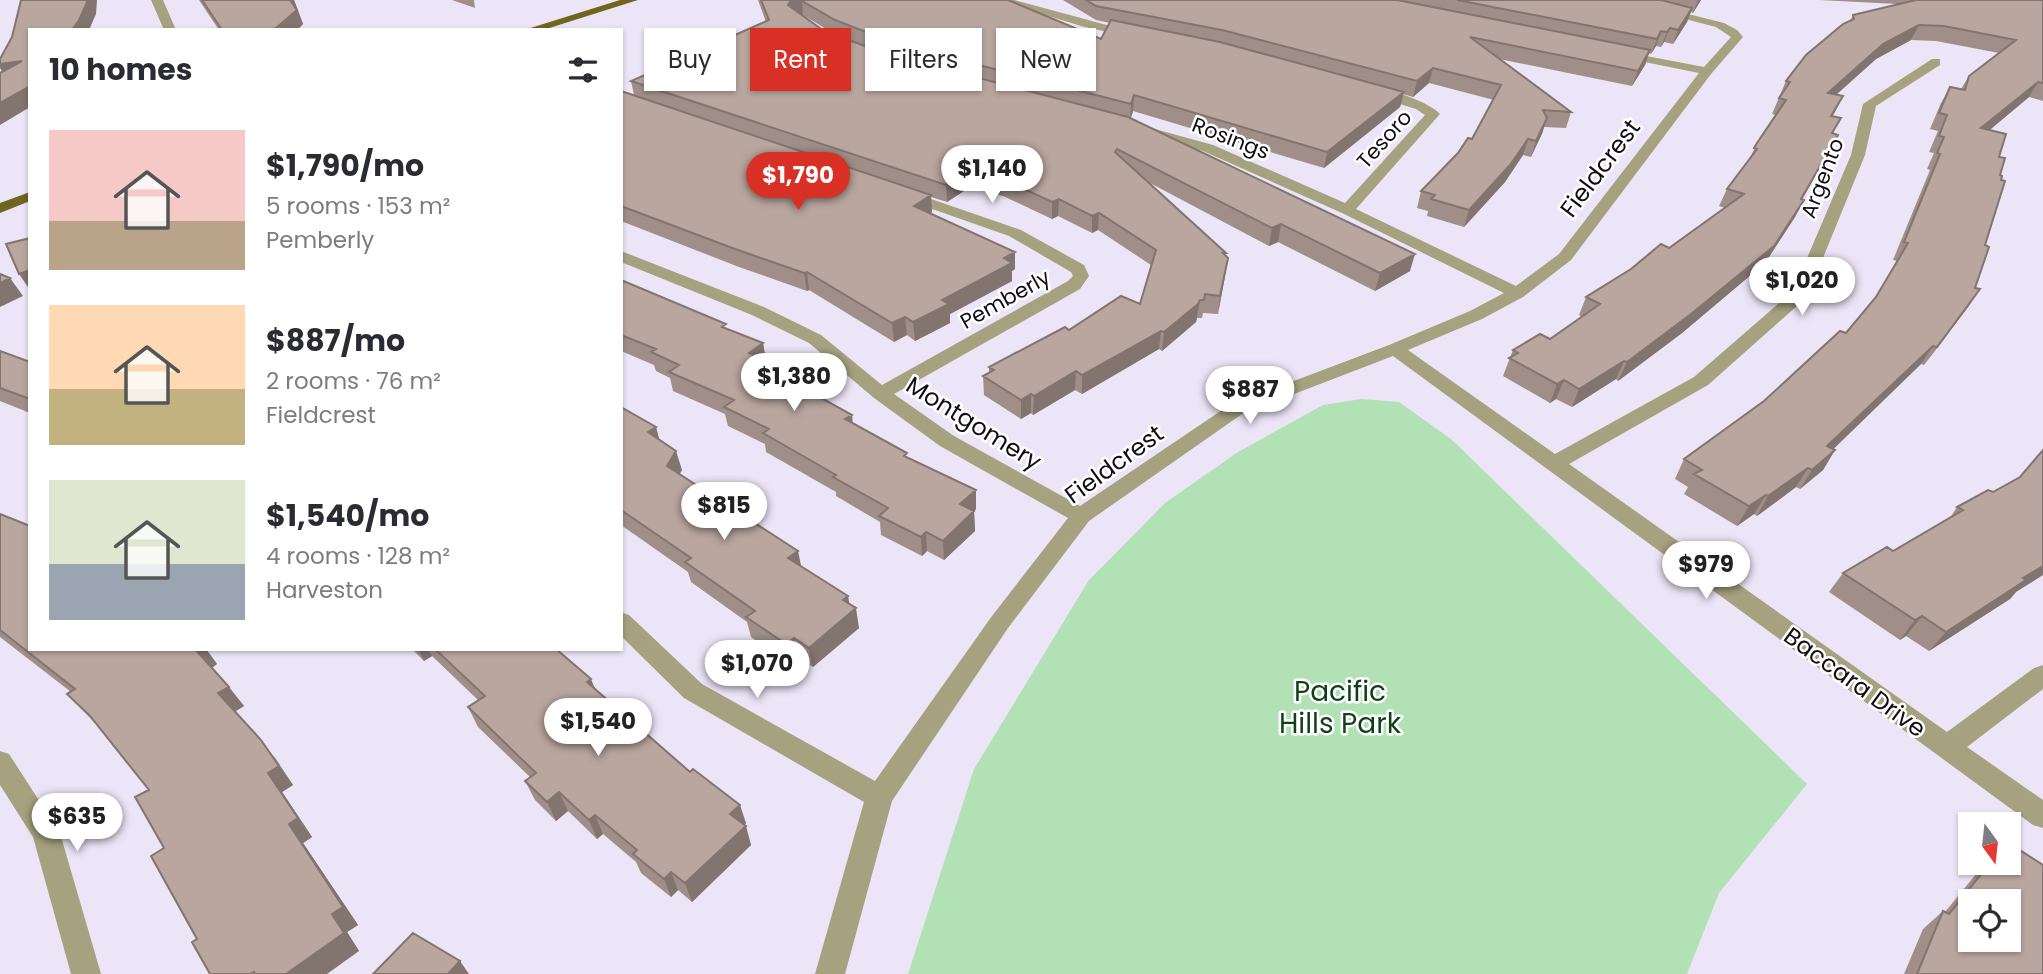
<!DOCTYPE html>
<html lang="en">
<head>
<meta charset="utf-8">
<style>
	body { margin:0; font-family:Poppins,sans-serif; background:#f2f2f3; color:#2b2b33; height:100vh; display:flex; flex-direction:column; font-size:26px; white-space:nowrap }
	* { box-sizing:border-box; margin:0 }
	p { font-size:23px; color:#7c7c81 }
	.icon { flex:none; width:38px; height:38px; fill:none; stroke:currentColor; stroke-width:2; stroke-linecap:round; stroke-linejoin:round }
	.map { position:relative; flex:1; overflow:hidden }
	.drawer { position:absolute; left:28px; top:28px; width:595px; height:623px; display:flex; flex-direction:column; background:#fff; border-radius:0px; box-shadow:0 2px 5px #0004 }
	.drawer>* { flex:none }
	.guide { position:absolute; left:644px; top:28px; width:665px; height:63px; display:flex; gap:14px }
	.needle { width:46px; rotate:165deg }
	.buttons { position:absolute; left:1958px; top:812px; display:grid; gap:14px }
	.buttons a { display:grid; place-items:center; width:63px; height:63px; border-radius:0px; background:#fff; box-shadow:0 2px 5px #0004; font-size:35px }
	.price { position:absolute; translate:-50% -60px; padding:0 16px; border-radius:24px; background:#fff; color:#222; font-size:23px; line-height:46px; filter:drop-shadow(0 2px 4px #0008) }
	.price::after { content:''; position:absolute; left:50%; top:42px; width:21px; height:16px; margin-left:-10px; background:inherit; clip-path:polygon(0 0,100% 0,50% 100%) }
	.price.active { background:#d93025; color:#fff }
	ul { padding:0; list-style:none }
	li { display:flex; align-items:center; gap:21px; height:175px; padding:0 21px }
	li span { display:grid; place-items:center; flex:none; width:196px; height:140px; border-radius:0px; color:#555 }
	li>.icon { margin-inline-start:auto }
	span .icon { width:84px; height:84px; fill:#fffc; stroke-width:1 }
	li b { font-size:30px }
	h2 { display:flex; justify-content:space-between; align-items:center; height:84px; padding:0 21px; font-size:30px }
	.tag { padding:0 24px; border-radius:0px; background:#fff; box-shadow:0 2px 5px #0004; font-size:24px; line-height:63px }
	.tag.active { background:#d93025; color:#fff }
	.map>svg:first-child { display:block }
	.green { fill:#b2e1b6 }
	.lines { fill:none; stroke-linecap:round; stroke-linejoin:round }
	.minor { fill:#a6a17f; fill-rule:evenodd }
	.major { fill:#6f651e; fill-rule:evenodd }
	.wall { fill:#9f8f88; fill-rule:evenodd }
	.shaded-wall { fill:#82746f }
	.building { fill:#b9a69e; stroke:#82746f; stroke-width:2; fill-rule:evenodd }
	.labels { text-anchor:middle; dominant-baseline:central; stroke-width:5; stroke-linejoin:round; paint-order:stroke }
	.far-street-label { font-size:21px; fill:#100e14; stroke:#fff }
	.street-label { font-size:24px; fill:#100e14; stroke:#fff }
	.near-park-label { font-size:28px; fill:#103f19; stroke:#fff }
</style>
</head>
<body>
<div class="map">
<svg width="2043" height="974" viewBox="0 0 2043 974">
	<rect width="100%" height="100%" fill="#ece5f7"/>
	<path class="green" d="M1361 399 1399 402 1451 439 1807 784 1719 893 1687 974H908L974 769 1089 580 1165 503 1238 452 1323 405Z"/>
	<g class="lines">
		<path class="minor" d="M151 0H163L176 30H164Z
			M996 0H1014L1140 34 1134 38 1081 26Z
			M1612 0H1632L1724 23 1737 30 1743 37 1711 74 1571 260 1523 297 1482 319 1408 350 1555 454 1694 377 1793 291 1851 155 1863 104 1932 59H1940V65L1876 106 1865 155 1807 297 1708 385 1569 464 1947 732 2034 668 2043 665V689L1967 747 2043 800V828L2033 825 1393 356 1242 414 1089 521 1008 628 892 801 845 974H815L864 802 684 698 621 636V612L629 615 702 684 875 781 992 616 1068 518 940 446 874 398 809 343 752 315 621 262V251L764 307 821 335 882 385 1068 281 1073 276 1071 272 1009 236 901 198 898 195 901 192H911L1021 230 1084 265 1089 276 1080 289 894 394 954 436 1080 506 1228 406 1389 345 1470 311 1504 293 1342 213 1203 151 1139 133V127L1144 126 1213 145 1345 203 1425 115 1416 109 1371 95V89C1387 87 1429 102 1440 114L1356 209 1516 286 1559 254 1699 73 1615 56V50L1704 67 1731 37 1716 27Z
			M0 751 9 754 60 833 101 974H71L33 837 0 785Z"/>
		<path class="major" d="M620 0H638L543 30H524Z
			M30 192V201L0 213V203Z"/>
	</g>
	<path class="wall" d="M199 0H294L303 24 297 30H219Z
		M452 0H474L475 8Z
		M758 0H1008L1101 39 1110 23 1096 20 1063 0H1701L1693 13 1691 12 1687 22 1673 44 1664 42 1661 47 1656 46 1651 54 1649 53 1645 65 1632 86 1499 59 1571 112 1566 128 1544 127 1531 157 1523 155 1505 182 1464 227 1427 216 1428 211 1417 208 1421 191 1472 139 1494 100 1429 83 1413 97 1403 94 1400 107 1324 168 1133 111 1131 118 1410 271 1375 291 1278 242 1269 246 1150 183 1228 258 1218 314 1203 313 1202 318H1197L1196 322 1162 351 1159 349 1082 394 1075 390 1033 415 1031 413 1021 419 984 395 983 376 989 373V367L1069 330 1140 304 1151 265 1098 230 1092 233 1058 216 1052 219 1003 196 970 187 947 202 931 197 932 212 930 213 1015 269 1012 271V281L950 314V323L915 341 907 335 894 342 809 290 807 291 739 267 621 221V91L634 95 631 81 766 22ZM802 15H803L836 35 824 31Z
		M1819 0H2043V101L2029 97 1989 130 1999 157 2000 175 1975 288 1980 289 1968 307 1924 365 1921 364 1833 449 1835 450 1823 470 1800 489 1796 487 1757 516 1754 514 1737 526 1684 494 1688 487 1675 479 1684 459 1764 401 1846 333 1876 297 1897 261 1893 260 1930 170 1927 169 1934 153 1929 152 1938 131 1930 129 1941 103 1950 87 1961 89 1969 76 1999 53 1936 41 1911 40 1876 59 1836 95 1843 96 1833 116V134L1838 135 1802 200 1795 217 1765 263 1682 333 1618 381 1616 379 1572 407 1556 399 1550 403 1503 376 1513 350 1550 339 1582 317 1579 315 1586 297 1669 248 1725 208 1719 206 1727 189 1750 158 1757 143 1776 115 1772 114 1786 81 1850 21 1853 15 1897 4Z
		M621 280 727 329 763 343 766 360 815 382 817 396 853 423 907 457 976 490V509L974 511 975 531 944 560 927 551 922 556 881 535 880 522 836 496V492L766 452 765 444 728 426 725 414 673 391 670 378 656 371 654 365 621 351Z
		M0 351 30 362V413L0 401Z
		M621 407 656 427 659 439 682 470 679 474 801 566 848 596 849 604 859 628 813 667 798 658 790 664 751 637 747 622 691 582 688 572 621 525Z
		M2020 477 2016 592 2010 599 1929 651 1906 636 1900 640 1829 592 1843 573 1893 551 1950 518 1957 507 1993 492Z
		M0 514 30 649H206L217 664 212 668 244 706 235 711 276 759 293 785 282 792 312 837 303 843 358 925 347 932 359 951 197 939 164 848 149 790 99 727 67 694 71 692 0 637Z
		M412 649H556L595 689 746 823 744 825 751 845 692 902 678 890 671 897 641 873 636 862 603 834 597 839 568 811 556 821 535 800 525 781 530 777 478 727 468 707 478 700 432 656 424 661Z
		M2012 845 2043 974H1904L1923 929 1943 911 1945 912 1976 874 1988 863H2009V848Z"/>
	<path class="shaded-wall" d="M88 0H97L96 14 89 30H72Z
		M289 0H294L303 24 297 30H270Z
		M1698 0H1701L1693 13Z
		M802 1 803 15 791 16 788 5 790 2Z
		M1692 8 1687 22 1673 44 1678 30Z
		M1919 25 1911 40 1876 59 1820 109 1828 93 1883 44Z
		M1670 28 1664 42 1661 47 1667 32Z
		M1661 31 1656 46 1651 54 1657 39Z
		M1650 50 1645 65 1632 86 1638 71Z
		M22 61 7 79 0 68V64Z
		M1433 68 1429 83 1413 97 1417 81Z
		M2038 82 2029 97 1972 145 1981 128Z
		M30 86V107L0 125V103Z
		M1404 92 1400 107 1324 168 1327 152Z
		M1134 95 1133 111 1130 120 1131 104Z
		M1547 118 1542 134 1531 157 1536 141Z
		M1528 139 1523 155 1505 182 1464 227 1469 210Z
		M969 170 970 187 947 202 946 185Z
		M931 195 932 212 915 223 914 206Z
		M1059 199 1058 216 1052 219V202Z
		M1804 200 1795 217 1765 263 1682 333 1618 381 1627 362Z
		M1099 213 1098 230 1092 233V216Z
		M1281 224 1278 242 1269 246 1272 228Z
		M1015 252V269L1012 271V281L950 314V323L915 341 913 322 942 300Z
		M1415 254 1410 271 1375 291 1380 273Z
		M1228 258 1225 276 1218 314 1220 296Z
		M30 270V290L19 274Z
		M807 272 809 290 807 291 804 273Z
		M10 278 23 296 0 307V283Z
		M1980 289 1968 307 1924 365 1937 347Z
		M1200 300 1196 322 1162 351 1164 332Z
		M905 317 907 335 894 342 892 323Z
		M1161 331 1159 349 1082 394V375Z
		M763 343 766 362 749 353Z
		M1933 346 1921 364 1816 466 1827 446Z
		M1624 361 1616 379 1572 407 1579 389Z
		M1076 371 1075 390 1033 415 1034 396Z
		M1564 380 1556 399 1550 403 1557 384Z
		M815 382 818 401 805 389Z
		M1031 394V413L1021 419V400Z
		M852 415 854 434 845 419Z
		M656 427 661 446 648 432Z
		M1835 450 1823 470 1800 489 1812 470Z
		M676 451 682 470 673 485 667 466Z
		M1808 468 1796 487 1757 516 1768 496Z
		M976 490V509L961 524 960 504Z
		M1766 495 1754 514 1737 526 1749 506Z
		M974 511 975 531 944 560 943 541Z
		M926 532 927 551 922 556 921 537Z
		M798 551 802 570 788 558Z
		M2043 566V575L2016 592 2010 599 1929 651 1946 632 2023 578Z
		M848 596 851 613 856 608 859 628 813 667 809 648 843 600Z
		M1922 616 1906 636 1900 640 1915 620Z
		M794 638 798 658 790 664 786 644Z
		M195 649H206L217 664 210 669Z
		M418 649H428L432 656 424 661Z
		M591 679 599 699 587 682Z
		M229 687 244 706 233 713 218 693Z
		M261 740 293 785 282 792 312 837 303 843 358 925 347 932 359 951 327 974H286L332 914 289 824 268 773Z
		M559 792 568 811 556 821 547 802Z
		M740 805 746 823 736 833 730 814Z
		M595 815 603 834 597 839 589 820Z
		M746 826 751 845 692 902 685 883Z
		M671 872 678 890 671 897 664 879Z
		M460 961 469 974H448Z"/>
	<path class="building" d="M21 0H88L79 20 72 30H30V86L0 103V73L22 61 0 64V59L12 37Z
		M202 0H290L297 10 276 28 270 30H222Z
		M761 0H1008L1101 39 1111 20 1220 42 1404 92 1327 152 1134 95 1131 104 897 44 835 20 802 1 790 2 788 5 824 31 887 54 1128 117 1415 254 1380 273 1281 224 1272 228 1117 149 1115 152 1226 253H1223L1228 258 1220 296 1205 294 1204 300H1200L1198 304 1164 332 1161 331 1082 375 1076 371 1034 396 1031 394 1021 400 983 376 994 370 989 367 1065 327 1069 330 1121 296 1140 304 1156 250 1099 213 1092 216 1059 199 1052 202 1003 179 969 170 946 185 631 81 769 20Z
		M1086 0H1397L1650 50 1638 71 1470 37 1571 112 1543 110 1547 118 1536 141 1528 139 1510 165 1469 210 1431 199 1435 195 1421 191 1458 153 1468 138 1472 139 1501 85 1433 68 1417 81 1222 30 1096 6Z
		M1457 0H1661L1692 8 1678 30 1670 28 1667 32 1661 31 1657 39Z
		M1916 0H2043V83L2038 82 1981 128 2006 134 1999 157 2005 158 2000 175 2002 176 2001 180 2005 181 1985 245 1989 247 1975 288 1980 289 1937 347 1933 346 1827 446 1835 450 1812 470 1808 468 1768 496 1766 495 1749 506 1694 474 1702 470 1684 459 1764 401 1840 331 1846 333 1876 297 1908 243 1904 242 1940 154 1937 153 1944 137 1939 136 1947 115 1939 113 1950 87 1965 90 1969 76 2016 40 1944 26 1919 25 1883 44 1828 93 1843 96 1831 116 1841 118 1832 133 1838 135 1801 199 1804 200 1774 246 1691 314 1627 362 1624 361 1579 389 1564 380 1557 384 1509 358 1518 353 1513 350 1540 334 1550 339 1600 304 1586 297 1631 269 1661 244 1669 248 1744 194 1727 189 1757 149 1754 148 1757 143 1786 100 1779 98 1790 82 1786 81 1806 55 1843 24 1854 19 1853 15Z
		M621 91 931 195 914 206 1015 252 1004 258 1012 263 942 300 949 304 913 322 905 317 892 323 807 272 804 273 735 249 621 206Z
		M30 238V270L19 274 6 244Z
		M0 274 10 278 0 283Z
		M621 280 726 324 722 327 763 343 749 353 815 382 805 389 852 415 845 419 907 453 904 456 976 490 960 504 974 511 943 541 926 532 921 537 879 516 888 508 833 477 836 475 763 433 769 429 724 407 734 400 669 372 679 365 651 352 656 349 621 335Z
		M0 351 30 362V399L0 388Z
		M621 407 656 427 648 432 676 451 667 466 798 551 788 558 848 596 843 600 856 608 809 648 794 638 786 644 746 617 755 611 685 562 691 558 621 510Z
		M2043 450V566L2023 578 2026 580 1946 632 1922 616 1915 620 1843 573 1887 547 1893 551 1963 510 1957 507 1988 490 1993 492 2020 477Z
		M0 514 30 526V649H195L229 687 218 693 261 740 279 766 268 773 298 818 289 824 343 907 332 914 344 933 286 974H255L254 972 251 974H210L192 942 197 939 151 856 164 848 135 797 149 790 90 716 67 694 75 689 0 630Z
		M435 649H556L591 679 587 682 690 772 693 769 740 805 730 814 746 826 685 883 671 872 664 879 633 854 637 850 595 815 589 820 559 792 547 802 525 781 536 773 468 707 485 696Z
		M2012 845 2043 865V974H1917L1943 911 1949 914 1990 863H2009V850ZM1970 901H2009V940H1970Z
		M413 933 460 961 448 974H373Z"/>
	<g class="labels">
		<g class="far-street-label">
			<text transform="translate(1231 138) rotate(21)">Rosings</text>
			<text transform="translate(1384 139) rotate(-48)">Tesoro</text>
			<text transform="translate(1822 178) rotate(-69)">Argento</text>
			<text transform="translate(1005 299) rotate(-29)">Pemberly</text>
		</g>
		<g class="street-label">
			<text transform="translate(1600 168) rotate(-53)">Fieldcrest</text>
			<text transform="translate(974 423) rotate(32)">Montgomery</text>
			<text transform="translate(1114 464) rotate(-36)">Fieldcrest</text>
			<text transform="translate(1855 682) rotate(36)">Baccara Drive</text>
		</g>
		<g class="near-park-label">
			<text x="1340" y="691">Pacific<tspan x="1340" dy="32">Hills Park</tspan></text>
		</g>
	</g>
</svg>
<div class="buttons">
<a><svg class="needle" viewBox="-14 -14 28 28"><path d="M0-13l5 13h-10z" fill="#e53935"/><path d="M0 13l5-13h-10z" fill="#7c7c81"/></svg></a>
<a><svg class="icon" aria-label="locate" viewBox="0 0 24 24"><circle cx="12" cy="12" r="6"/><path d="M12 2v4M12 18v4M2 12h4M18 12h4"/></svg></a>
</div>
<b class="price" style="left:992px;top:205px">$1,140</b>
<b class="price active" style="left:798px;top:212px">$1,790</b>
<b class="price" style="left:1802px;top:317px">$1,020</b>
<b class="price" style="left:794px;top:413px">$1,380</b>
<b class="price" style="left:1250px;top:426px">$887</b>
<b class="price" style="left:724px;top:542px">$815</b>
<b class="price" style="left:1706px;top:601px">$979</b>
<b class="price" style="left:757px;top:700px">$1,070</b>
<b class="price" style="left:598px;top:758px">$1,540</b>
<b class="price" style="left:77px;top:853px">$635</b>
<div class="guide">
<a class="tag">Buy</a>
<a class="tag active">Rent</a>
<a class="tag">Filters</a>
<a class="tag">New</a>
</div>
<section class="drawer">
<h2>10 homes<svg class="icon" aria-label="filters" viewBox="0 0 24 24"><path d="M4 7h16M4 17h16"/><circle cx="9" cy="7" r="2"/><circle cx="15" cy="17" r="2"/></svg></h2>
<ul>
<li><span style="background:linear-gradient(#f6c9c9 65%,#b9a48a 0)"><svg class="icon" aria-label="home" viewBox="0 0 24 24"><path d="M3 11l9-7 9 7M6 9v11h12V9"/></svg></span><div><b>$1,790/mo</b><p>5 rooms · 153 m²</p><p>Pemberly</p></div></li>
<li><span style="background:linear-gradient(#ffd9b3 60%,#c2b280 0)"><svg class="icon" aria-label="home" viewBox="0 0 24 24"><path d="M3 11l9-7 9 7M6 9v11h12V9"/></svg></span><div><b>$887/mo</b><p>2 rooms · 76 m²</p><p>Fieldcrest</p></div></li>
<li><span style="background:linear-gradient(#dfe7d0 60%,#9aa5b1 0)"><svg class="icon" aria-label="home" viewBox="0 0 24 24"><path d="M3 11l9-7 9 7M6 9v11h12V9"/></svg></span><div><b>$1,540/mo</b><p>4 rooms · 128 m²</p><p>Harveston</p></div></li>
</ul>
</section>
</div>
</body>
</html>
